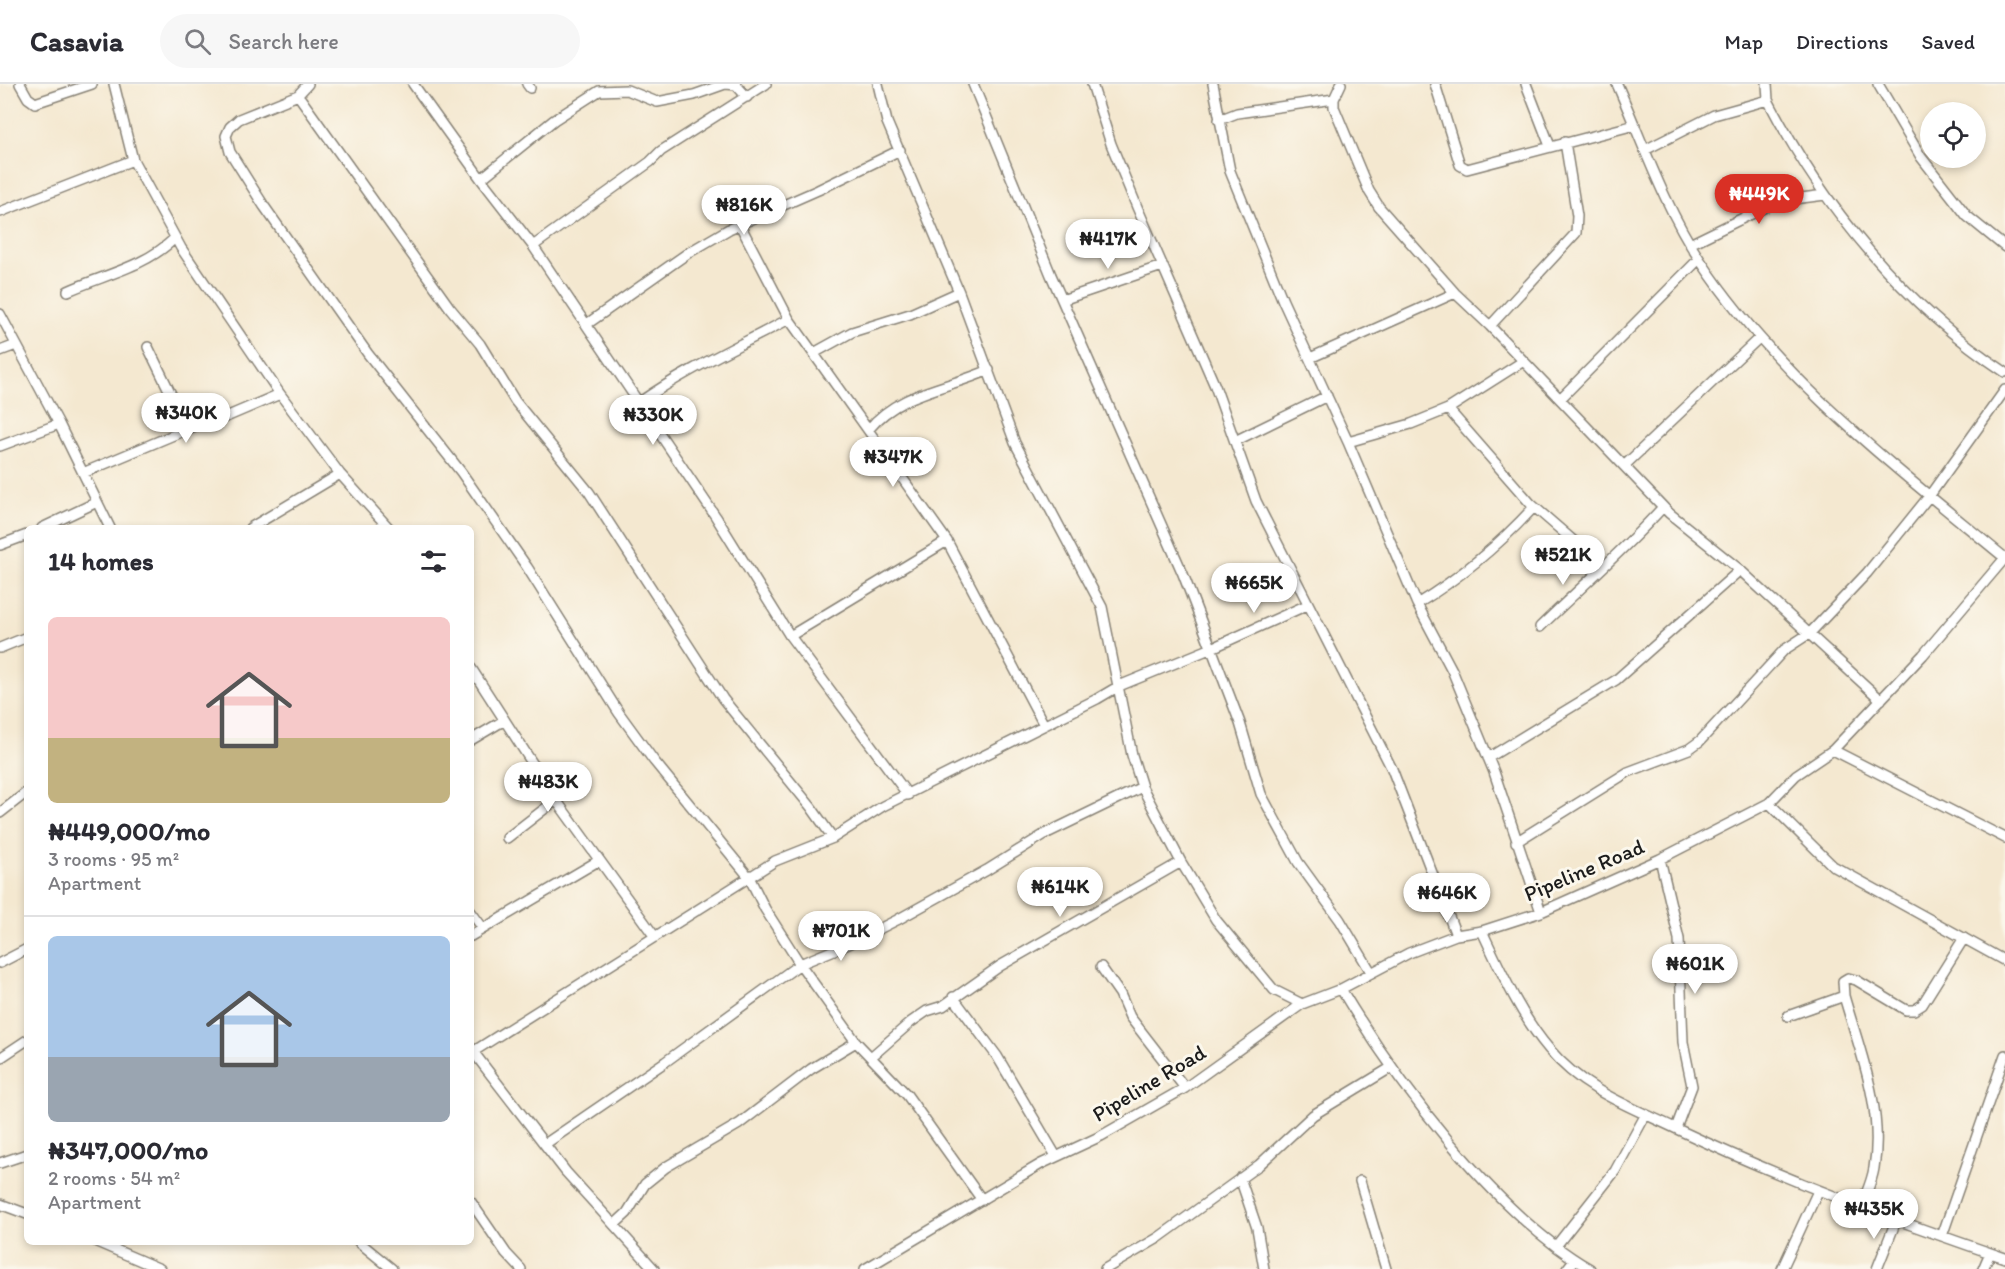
<!DOCTYPE html>
<html lang="en">
<head>
<meta charset="utf-8">
<style>
	body { margin:0; font-family:Itim,sans-serif; background:#f7f7f7; color:#2b2b33; height:100vh; display:flex; flex-direction:column; font-size:22px; white-space:nowrap }
	* { box-sizing:border-box; margin:0 }
	p { font-size:20px; color:#7c7c81 }
	.icon { flex:none; width:33px; height:33px; fill:none; stroke:currentColor; stroke-width:2; stroke-linecap:round; stroke-linejoin:round }
	.map { position:relative; flex:1; overflow:hidden }
	.side { position:absolute; left:24px; top:441px; width:450px; height:720px; display:flex; flex-direction:column; background:#fff; border-radius:9px; box-shadow:0 3px 9px #0003 }
	.side>* { flex:none }
	.tools { position:absolute; left:1920px; top:18px; display:grid; gap:12px }
	.tools a { display:grid; place-items:center; width:66px; height:66px; border-radius:50%; background:#fff; box-shadow:0 3px 9px #0003; font-size:30px }
	.price { position:absolute; translate:-50% -51px; padding:0 14px; border-radius:21px; background:#fff; color:#222; font-size:20px; line-height:39px; filter:drop-shadow(0 2px 3px #0008) }
	.price::after { content:''; position:absolute; left:50%; top:36px; width:18px; height:14px; margin-left:-9px; background:inherit; clip-path:polygon(0 0,100% 0,50% 100%) }
	.price.selected { background:#d93025; color:#fff }
	ul { padding:0; list-style:none }
	li { display:grid; align-content:center; gap:12px; height:318px; padding:0 24px }
	li+li { border-top:2px solid #e1e1e2 }
	li span { display:grid; place-items:center; height:186px; border-radius:9px; color:#555 }
	li>.icon { margin-inline-start:auto }
	span .icon { width:108px; height:108px; fill:#fffc; stroke-width:1 }
	li b { font-size:26px }
	h2 { display:flex; justify-content:space-between; align-items:center; height:72px; padding:0 24px; font-size:26px }
	header { display:flex; align-items:center; gap:36px; box-sizing:border-box; height:84px; padding:0 30px; background:#fff; border-bottom:2px solid #e1e1e2 }
	header strong { font-size:28px }
	nav { display:flex; gap:33px; margin-inline-start:auto; font-size:21px }
	.search { width:420px; height:54px; background:#f7f7f7; display:flex; align-items:center; gap:15px; box-sizing:border-box; padding:0 21px; border-radius:33px; color:#7c7c81; font-size:22px }
	.map>svg:first-child { display:block }
	.lines { fill:none; stroke-linecap:round; stroke-linejoin:round }
	.minor-casing { stroke:#888276; stroke-width:12 }
	.minor { stroke:#fff; stroke-width:9 }
	.labels { text-anchor:middle; dominant-baseline:central; stroke-width:6; stroke-linejoin:round; paint-order:stroke }
	.street-label { font-size:22px; fill:#1c1c1c; stroke:#fbf7ec }
</style>
</head>
<body>
<header>
<strong>Casavia</strong>
<div class="search"><svg class="icon" aria-label="search" viewBox="0 0 24 24"><circle cx="10" cy="10" r="6"/><path d="M15 15l6 6"/></svg>Search here</div>
<nav><a>Map</a><a>Directions</a><a>Saved</a></nav>
</header>
<div class="map">
<svg width="2005" height="1185" viewBox="0 0 2005 1185">
	<rect width="100%" height="100%" fill="#fbf7ec"/>
	<filter id="ink" filterUnits="userSpaceOnUse"><feTurbulence type="fractalNoise" baseFrequency=".0167" numOctaves="2"/><feDisplacementMap in="SourceGraphic" scale="12" xChannelSelector="R" yChannelSelector="G"/><feConvolveMatrix kernelMatrix="1 2 1 2 8 2 1 2 1" color-interpolation-filters="sRGB"/></filter>
	<filter id="wash" filterUnits="userSpaceOnUse"><feTurbulence type="fractalNoise" baseFrequency=".008" numOctaves="4" result="noise"/><feDisplacementMap in="SourceGraphic" scale="24" xChannelSelector="R" yChannelSelector="G"/><feGaussianBlur stdDeviation="1.35" result="paint"/><feColorMatrix in="noise" values="0 0 0 0 0 0 0 0 0 0 0 0 0 0 0 0 0 1.4 0 .05"/><feComposite in="paint" operator="in"/></filter>
	<g filter="url(#wash)">
		<rect width="100%" height="100%" fill="#f4e8d0"/>
	</g>
	<g filter="url(#ink)">
		<g class="lines">
			<g class="minor-casing">
				<path id="minor" d="M20 0 28 14 35 19 92 0
					M114 0 133 76 181 164 280 310 340 390 389 444
					M308 0 298 11 239 35 230 43 226 52 230 68 264 122 368 270 461 388 527 483 619 629 654 677 749 793 765 825 800 880 856 958 907 1011 982 1116
					M413 0 481 95 533 162 716 433 790 552 908 711
					M527 0 530 4
					M726 0 736 1 747 13
					M878 0 887 38 959 208 1015 359 1102 523 1132 671 1142 703 1181 778 1216 836 1274 906 1302 920
					M973 0 1051 191 1183 490 1240 639 1261 710 1298 778 1340 836 1371 888
					M1092 0 1111 60 1137 123 1215 302 1256 417 1392 685 1456 851
					M1213 0 1230 87 1283 217 1348 358 1417 520 1452 586 1494 688 1541 828
					M1341 0 1334 15V23L1369 107 1379 123 1455 209 1490 242 1669 429 1740 486 1881 616
					M1435 0 1460 81 1467 85 1635 41
					M1526 0 1550 62
					M1617 0C1643 59 1664 122 1700 176 1779 295 1896 384 2005 474
					M1767 0 1768 16
					M1878 0 1921 73 1967 132 2005 163
					M298 11 450 224 480 260 515 317 589 408 723 615 811 723 833 754
					M1219 36 1237 29 1334 15
					M1645 66 1714 31 1768 16C1823 123 1905 222 2005 288
					M481 95 554 36 599 7 627 6 657 18 694 11 725 0
					M0 128 133 76
					M739 139 789 235 947 457 1044 641
					M1692 159 1778 117 1825 111
					M533 162 650 78 661 67 766 0
					M68 207C106 190 145 183 175 154
					M1062 216 1162 182
					M0 230 59 340 110 444
					M587 240 688 169 729 145 818 106 900 66
					M1490 242 1576 149 1577 132 1565 58
					M148 263 188 345
					M0 267 16 261
					M814 269 852 248 910 230 959 208
					M1310 274 1455 209
					M1560 315 1699 175
					M640 318C687 285 739 262 789 235
					M1448 325 1531 420 1599 479 1605 480
					M869 345C899 308 947 305 989 286
					M1235 357 1327 312
					M1348 358 1411 340 1448 325 1522 278
					M0 362 59 340
					M1625 381 1759 254
					M83 389 202 339 226 333 280 310
					M42 444 97 418
					M250 444 340 390
					M0 461 27 451
					M1417 520C1461 493 1499 461 1534 423
					M1540 543C1581 503 1624 466 1663 423
					M790 552 947 457
					M0 564 27 553
					M471 584 556 716 655 853
					M471 656 503 637
					M1833 666 2005 754
					M1488 674 1616 596 1740 486
					M1769 719 1833 782 2005 877
					M0 729 27 708
					M507 754 556 716
					M1516 758 1628 688 1689 665 1700 657 1784 566 1810 549 1867 489 1930 411 2005 306
					M1660 775 1679 855 1683 958 1692 1002 1676 1044
					M471 828 482 843
					M1482 847C1501 887 1520 931 1549 965 1585 1008 1632 1023 1679 1046 1785 1096 1894 1136 2005 1174
					M471 852 598 777
					M0 879 27 865
					M1101 883 1120 910 1130 933 1185 1004
					M1341 905C1398 1000 1494 1129 1590 1185
					M953 913 997 972 1056 1072
					M1788 932 1844 912
					M471 965 566 1088 654 1185
					M471 969 775 777 833 754 883 722 1097 615 1119 602 1212 564 1307 521
					M871 973 911 938 927 927 943 922 1000 882 1181 778
					M0 974 27 956
					M545 1060 665 978 800 880 851 859 897 836 987 786 1045 750 1142 703
					M0 1079 27 1070
					M1240 1094 1257 1144 1264 1185
					M1360 1097 1386 1185
					M471 1118 506 1169 521 1185
					M0 1120 27 1130
					M1861 1124C1865 1111 1872 1098 1874 1084 1884 1025 1860 968 1844 912L1843 897 1848 894 1856 896 1906 926H1914L1922 921 1964 854
					M614 1141 627 1129 645 1100 666 1083 739 1040 811 985 856 958
					M1942 1152 2005 971
					M97 1158 160 1185
					M359 1158 392 1185
					M1556 1162 1615 1087 1645 1032
					M865 1185 1041 1080 1101 1052 1185 1004 1302 920 1341 905 1409 869 1456 851 1482 847 1541 828 1660 775 1769 719 1796 691 1833 666 1923 571 2005 474
					M1105 1185 1158 1154 1259 1081 1313 1031 1392 983
					M1567 1185 1574 1176
					M1782 1185 1818 1107
					M1877 1185 1896 1137
					M1983 1185 1990 1169"/>
			</g>
			<use href="#minor" class="minor"/>
		</g>
	</g>
	<g class="labels">
		<g class="street-label">
			<text transform="translate(1584 786) rotate(-23)">Pipeline Road</text>
			<text transform="translate(1149 999) rotate(-31)">Pipeline Road</text>
		</g>
	</g>
</svg>
<div class="tools">
<a><svg class="icon" aria-label="locate" viewBox="0 0 24 24"><circle cx="12" cy="12" r="6"/><path d="M12 2v4M12 18v4M2 12h4M18 12h4"/></svg></a>
</div>
<b class="price selected" style="left:1759px;top:141px">₦449K</b>
<b class="price" style="left:744px;top:152px">₦816K</b>
<b class="price" style="left:1108px;top:186px">₦417K</b>
<b class="price" style="left:186px;top:360px">₦340K</b>
<b class="price" style="left:653px;top:362px">₦330K</b>
<b class="price" style="left:893px;top:404px">₦347K</b>
<b class="price" style="left:1563px;top:502px">₦521K</b>
<b class="price" style="left:1254px;top:530px">₦665K</b>
<b class="price" style="left:548px;top:729px">₦483K</b>
<b class="price" style="left:1060px;top:834px">₦614K</b>
<b class="price" style="left:1447px;top:840px">₦646K</b>
<b class="price" style="left:841px;top:878px">₦701K</b>
<b class="price" style="left:1695px;top:911px">₦601K</b>
<b class="price" style="left:1874px;top:1156px">₦435K</b>
<section class="side">
<h2>14 homes<svg class="icon" aria-label="filters" viewBox="0 0 24 24"><path d="M4 7h16M4 17h16"/><circle cx="9" cy="7" r="2"/><circle cx="15" cy="17" r="2"/></svg></h2>
<ul>
<li><span style="background:linear-gradient(#f6c9c9 65%,#c2b280 0)"><svg class="icon" aria-label="home" viewBox="0 0 24 24"><path d="M3 11l9-7 9 7M6 9v11h12V9"/></svg></span><div><b>₦449,000/mo</b><p>3 rooms · 95 m²</p><p>Apartment</p></div></li>
<li><span style="background:linear-gradient(#a9c7e8 65%,#9aa5b1 0)"><svg class="icon" aria-label="home" viewBox="0 0 24 24"><path d="M3 11l9-7 9 7M6 9v11h12V9"/></svg></span><div><b>₦347,000/mo</b><p>2 rooms · 54 m²</p><p>Apartment</p></div></li>
</ul>
</section>
</div>
</body>
</html>
